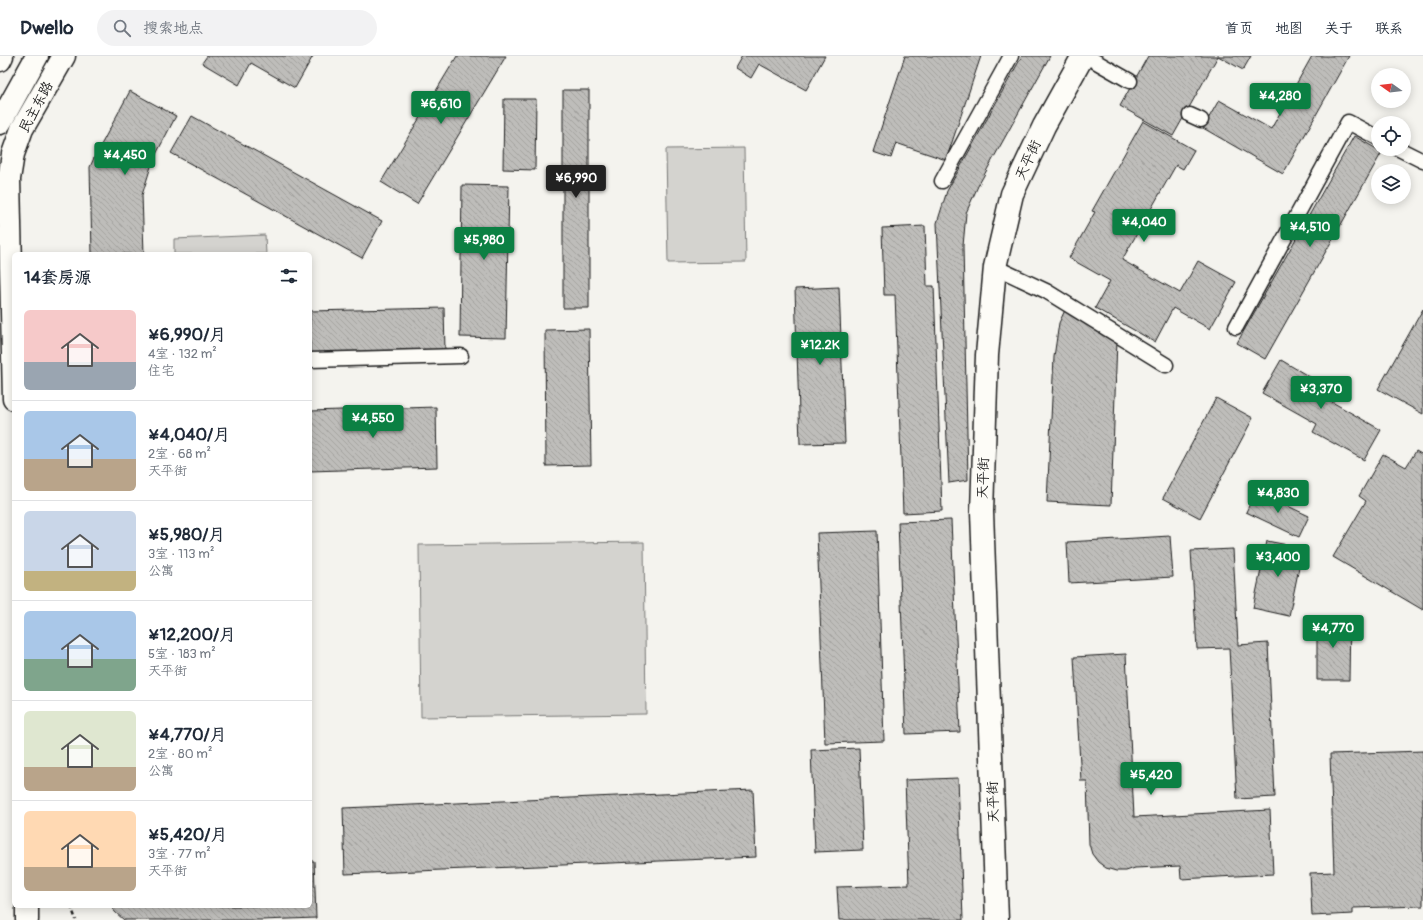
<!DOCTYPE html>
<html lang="zh">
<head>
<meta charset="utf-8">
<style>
	body { margin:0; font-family:Pangolin,"LXGW WenKai TC",sans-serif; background:#f2f2f3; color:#1f2937; height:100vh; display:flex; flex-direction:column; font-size:15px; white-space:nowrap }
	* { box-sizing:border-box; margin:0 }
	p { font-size:13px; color:#747a83 }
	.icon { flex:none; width:22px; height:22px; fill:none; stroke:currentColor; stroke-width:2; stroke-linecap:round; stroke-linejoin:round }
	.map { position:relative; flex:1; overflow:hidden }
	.sheet { position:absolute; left:12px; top:196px; width:300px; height:656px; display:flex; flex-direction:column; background:#fff; border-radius:6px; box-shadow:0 2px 10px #0003 }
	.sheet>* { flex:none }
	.needle { width:26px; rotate:284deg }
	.buttons { position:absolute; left:1371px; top:12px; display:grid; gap:8px }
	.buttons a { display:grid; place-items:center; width:40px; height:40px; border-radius:50%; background:#fff; box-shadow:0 2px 10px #0003; font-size:20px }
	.price { position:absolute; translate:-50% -34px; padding:0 9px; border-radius:4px; background:#0b8043; color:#fff; font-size:13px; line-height:26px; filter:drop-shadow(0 1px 2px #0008) }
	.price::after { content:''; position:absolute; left:50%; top:24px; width:12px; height:9px; margin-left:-6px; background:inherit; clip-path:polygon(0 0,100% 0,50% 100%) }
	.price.selected { background:#222; color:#fff }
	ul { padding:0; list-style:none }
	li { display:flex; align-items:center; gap:12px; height:100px; padding:0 12px }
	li+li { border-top:1px solid #e0e1e3 }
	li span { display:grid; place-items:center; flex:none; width:112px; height:80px; border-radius:6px; color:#555 }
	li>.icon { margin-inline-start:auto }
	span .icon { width:48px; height:48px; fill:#fffc; stroke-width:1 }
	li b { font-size:17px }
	h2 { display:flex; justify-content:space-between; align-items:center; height:48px; padding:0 12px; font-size:17px }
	header { display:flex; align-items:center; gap:24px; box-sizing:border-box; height:56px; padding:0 20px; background:#fff; border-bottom:1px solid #e0e1e3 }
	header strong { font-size:19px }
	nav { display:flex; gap:22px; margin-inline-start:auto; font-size:14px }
	.search { width:280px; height:36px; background:#f2f2f3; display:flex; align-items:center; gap:10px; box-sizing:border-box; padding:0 14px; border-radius:22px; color:#747a83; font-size:15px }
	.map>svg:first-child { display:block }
	.pitch { fill:#d4d3cf; stroke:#787876 }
	.building { fill:url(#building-back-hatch); stroke:#1c1c1c }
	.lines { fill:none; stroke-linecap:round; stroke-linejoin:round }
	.lane-casing { stroke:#1c1c1c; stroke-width:17 }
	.street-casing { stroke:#1c1c1c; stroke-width:25 }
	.secondary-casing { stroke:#1c1c1c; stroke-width:25 }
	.path { stroke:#1c1c1c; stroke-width:2.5; stroke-dasharray:4 3; stroke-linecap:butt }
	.lane { stroke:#fdfcf7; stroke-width:14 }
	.street { stroke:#fdfcf7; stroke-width:22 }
	.secondary { stroke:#fdfcf7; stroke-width:22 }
	.labels { text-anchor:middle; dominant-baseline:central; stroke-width:3; stroke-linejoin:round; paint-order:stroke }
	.street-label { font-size:14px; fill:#1c1c1c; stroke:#fdfcf7 }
</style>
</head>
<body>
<header>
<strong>Dwello</strong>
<div class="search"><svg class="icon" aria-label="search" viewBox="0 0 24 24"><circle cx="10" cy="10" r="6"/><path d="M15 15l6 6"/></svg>搜索地点</div>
<nav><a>首页</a><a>地图</a><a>关于</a><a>联系</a></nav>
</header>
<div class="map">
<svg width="1423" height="864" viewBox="0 0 1423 864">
	<defs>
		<pattern id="building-back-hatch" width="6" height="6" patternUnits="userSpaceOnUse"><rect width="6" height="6" fill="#bebdba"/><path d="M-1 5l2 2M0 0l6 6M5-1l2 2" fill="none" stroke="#a3a29f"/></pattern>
	</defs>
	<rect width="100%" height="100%" fill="#f4f3ee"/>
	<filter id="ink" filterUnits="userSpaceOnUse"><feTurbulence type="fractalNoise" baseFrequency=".025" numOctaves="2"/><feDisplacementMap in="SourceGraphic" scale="8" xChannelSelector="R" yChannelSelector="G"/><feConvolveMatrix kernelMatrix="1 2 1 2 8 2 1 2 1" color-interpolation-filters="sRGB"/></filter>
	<g filter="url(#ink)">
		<path class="pitch" d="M744 92 746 206 668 207 666 93Z
			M265 179 266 198H174V183Z
			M644 486 646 658 421 661 419 489Z"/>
		<path class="building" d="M207 0H313L295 32 251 7 239 29 202 7Z
			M457 0H506L417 148 381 126Z
			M742 0H825L806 34 759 8 751 22 735 12Z
			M905 0H981L946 104 896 87 891 102 873 96Z
			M1022 0H1050L978 130 966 157 963 190 968 424 949 427 937 167 947 135Z
			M1148 0H1218L1173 80 1120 50Z
			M1218 0H1251L1243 14Z
			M1312 0H1349L1283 118 1203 72 1219 44 1271 73Z
			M563 34H589V252H563Z
			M130 35 176 60 153 104 142 139 144 198H92L90 111 94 102Z
			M504 43H536L535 114 503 113Z
			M192 60 382 165 362 202 171 97Z
			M1143 65 1194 94 1183 113 1176 109 1122 204 1180 237 1198 205 1236 226 1210 273 1173 252 1155 286 1095 252 1110 225 1069 202 1095 156 1092 155Z
			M1354 80 1382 96 1265 303 1237 287Z
			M462 129 509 130 506 282 460 281Z
			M925 170 927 230H934L942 455 903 457 895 239H884L882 172Z
			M839 231 845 387 800 388 795 233Z
			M444 252 445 295 310 298V255Z
			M1066 252 1117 284 1111 449 1047 446 1054 301 1059 267Z
			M1423 253V358L1378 333Z
			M589 273 591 409 546 410 545 274Z
			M1281 304 1337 337 1332 346 1381 374 1364 404 1313 376 1317 368 1262 337Z
			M1216 342 1253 362 1200 462 1163 442Z
			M436 351 437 411 310 415V355Z
			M1416 395 1423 399V554L1333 501 1366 445 1359 440 1383 398 1406 411Z
			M1256 435 1309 460 1299 481 1246 456Z
			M951 464 960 676 906 678 898 466Z
			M877 475 884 685 825 687 817 477Z
			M1170 480 1173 521 1069 527 1067 486Z
			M1267 485 1303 492 1289 560 1253 552Z
			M1233 493 1238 589 1268 587 1275 741 1237 743 1229 592 1197 593 1191 495Z
			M1317 563H1350L1349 624H1317Z
			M1126 598 1134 761 1270 754 1273 818 1181 823 1180 810 1135 812 1126 815H1116L1106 812 1098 806 1092 798 1089 788 1087 725H1081L1074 601Z
			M859 692 863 794 815 796 811 694Z
			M1423 695V850L1353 852V858L1312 860 1310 817 1334 816 1330 698Z
			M958 722 963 864H839L837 831 909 829 905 724Z
			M753 734 756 801 345 818 343 752Z
			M310 805H314L316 862 262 864H124L115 856 111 850H310Z"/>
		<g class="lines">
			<g class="lane-casing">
				<path id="lane" d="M1086 0 1130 25
					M1190 59 1201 64
					M1399 93 1423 105
					M942 125 1011 0
					M995 211 1046 235 1166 309
					M1236 271 1348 66 1378 82
					M310 304 461 300"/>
			</g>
			<g class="street-casing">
				<path id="street" d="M0 4 2 0"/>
			</g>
			<g class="secondary-casing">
				<path id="secondary" d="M0 67 37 0
					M14 343 9 123 13 98 22 73 64 0
					M27 850V864
					M997 864 982 456 987 299 995 211 1012 138 1044 70 1083 0"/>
			</g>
			<path class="path" d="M71 850 76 864"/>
			<use href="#lane" class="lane"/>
			<use href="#street" class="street"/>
			<use href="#secondary" class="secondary"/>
		</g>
	</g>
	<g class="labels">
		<g class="street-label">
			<text transform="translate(36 51) rotate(-62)">民主东路</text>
			<text transform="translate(1028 104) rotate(-65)">天平街</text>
			<text transform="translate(983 422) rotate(-88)">天平街</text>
			<text transform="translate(993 746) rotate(-92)">天平街</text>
		</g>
	</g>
</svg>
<div class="buttons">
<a><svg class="needle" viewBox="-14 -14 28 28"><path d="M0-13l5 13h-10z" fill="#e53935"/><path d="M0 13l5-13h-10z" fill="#747a83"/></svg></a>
<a><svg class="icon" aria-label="locate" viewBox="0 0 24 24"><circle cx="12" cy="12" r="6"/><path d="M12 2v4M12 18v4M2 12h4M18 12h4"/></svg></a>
<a><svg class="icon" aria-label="layers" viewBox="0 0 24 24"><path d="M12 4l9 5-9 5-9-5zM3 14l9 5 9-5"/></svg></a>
</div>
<b class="price" style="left:1280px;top:61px">¥4,280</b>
<b class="price" style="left:441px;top:69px">¥6,610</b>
<b class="price" style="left:125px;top:120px">¥4,450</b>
<b class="price selected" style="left:576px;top:143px">¥6,990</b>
<b class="price" style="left:1144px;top:187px">¥4,040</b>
<b class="price" style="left:1310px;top:192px">¥4,510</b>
<b class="price" style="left:484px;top:205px">¥5,980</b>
<b class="price" style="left:820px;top:310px">¥12.2K</b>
<b class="price" style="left:1321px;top:354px">¥3,370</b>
<b class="price" style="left:373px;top:383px">¥4,550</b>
<b class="price" style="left:1278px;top:458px">¥4,830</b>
<b class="price" style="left:1278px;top:522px">¥3,400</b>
<b class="price" style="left:1333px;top:593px">¥4,770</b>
<b class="price" style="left:1151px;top:740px">¥5,420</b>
<section class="sheet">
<h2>14套房源<svg class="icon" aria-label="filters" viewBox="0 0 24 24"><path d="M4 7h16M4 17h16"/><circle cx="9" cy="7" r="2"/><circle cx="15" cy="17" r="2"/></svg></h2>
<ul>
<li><span style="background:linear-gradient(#f6c9c9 65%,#9aa5b1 0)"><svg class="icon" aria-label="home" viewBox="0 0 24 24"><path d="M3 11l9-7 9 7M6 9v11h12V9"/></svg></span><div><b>¥6,990/月</b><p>4室 · 132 m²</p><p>住宅</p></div></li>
<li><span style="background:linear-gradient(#a9c7e8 60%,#b9a48a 0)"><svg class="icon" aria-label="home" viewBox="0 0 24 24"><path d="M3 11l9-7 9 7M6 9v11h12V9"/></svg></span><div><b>¥4,040/月</b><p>2室 · 68 m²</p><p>天平街</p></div></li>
<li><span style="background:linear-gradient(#c9d6e8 75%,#c2b280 0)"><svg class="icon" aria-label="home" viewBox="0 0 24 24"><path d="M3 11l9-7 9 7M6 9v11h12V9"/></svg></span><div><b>¥5,980/月</b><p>3室 · 113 m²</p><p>公寓</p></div></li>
<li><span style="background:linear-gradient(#a9c7e8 60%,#7fa58c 0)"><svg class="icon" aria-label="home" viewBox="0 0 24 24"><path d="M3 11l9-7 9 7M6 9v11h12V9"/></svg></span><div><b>¥12,200/月</b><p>5室 · 183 m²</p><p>天平街</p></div></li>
<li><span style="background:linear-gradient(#dfe7d0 70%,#b9a48a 0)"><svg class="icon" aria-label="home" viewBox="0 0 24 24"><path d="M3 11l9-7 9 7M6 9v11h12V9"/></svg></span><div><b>¥4,770/月</b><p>2室 · 80 m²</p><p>公寓</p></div></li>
<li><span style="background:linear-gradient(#ffd9b3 70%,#b9a48a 0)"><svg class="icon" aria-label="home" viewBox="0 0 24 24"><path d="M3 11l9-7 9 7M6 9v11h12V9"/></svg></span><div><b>¥5,420/月</b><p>3室 · 77 m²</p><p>天平街</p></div></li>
</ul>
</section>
</div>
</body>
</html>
